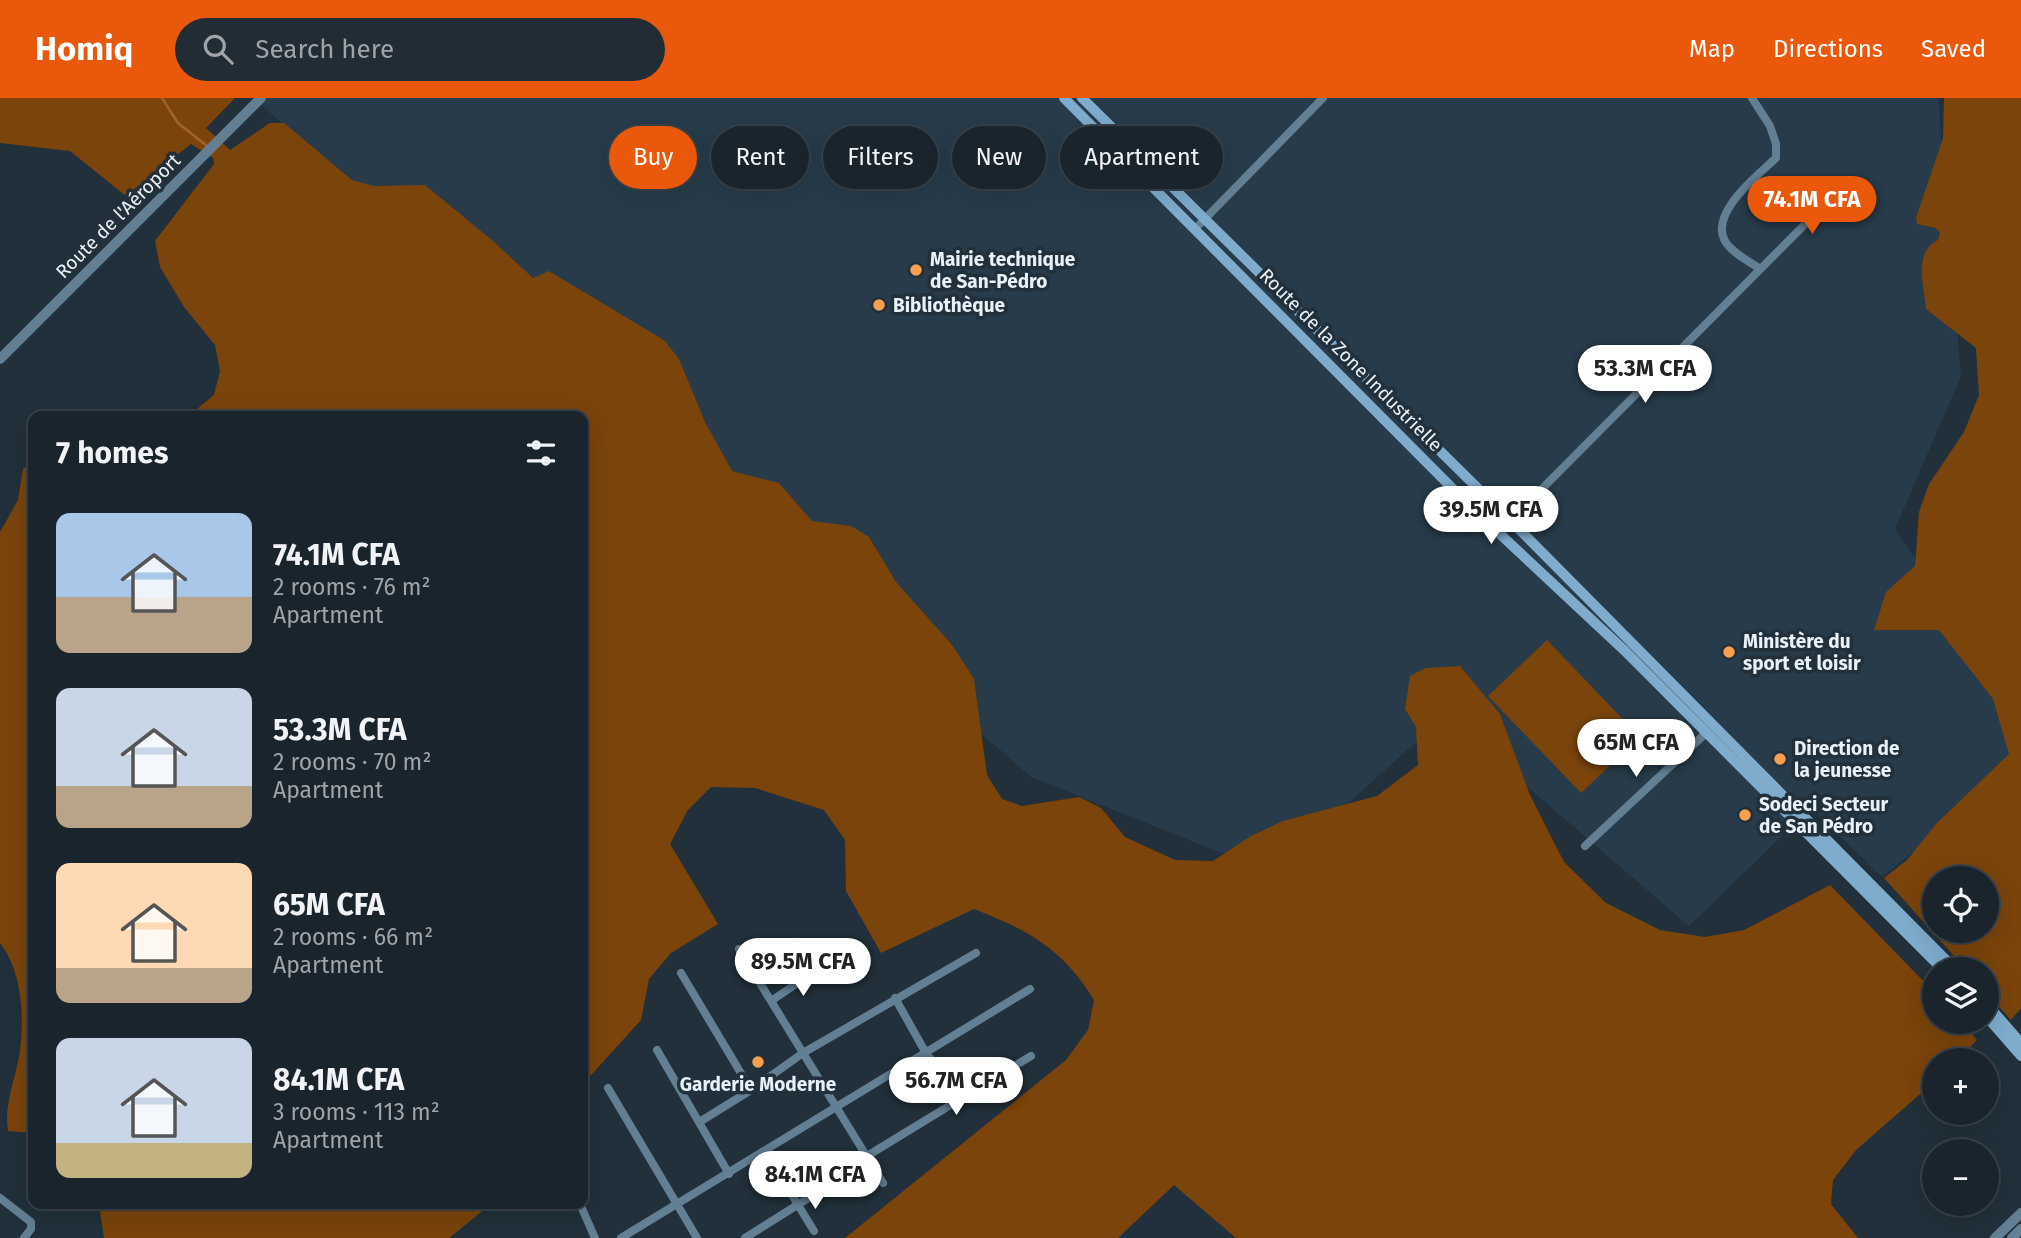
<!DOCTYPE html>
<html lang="en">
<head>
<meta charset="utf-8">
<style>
	body { margin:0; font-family:"Fira Sans",sans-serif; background:#222c34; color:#f1f3f6; height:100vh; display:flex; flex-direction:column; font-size:26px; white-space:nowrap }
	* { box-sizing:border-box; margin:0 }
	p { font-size:23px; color:#9fa4a9 }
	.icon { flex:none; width:38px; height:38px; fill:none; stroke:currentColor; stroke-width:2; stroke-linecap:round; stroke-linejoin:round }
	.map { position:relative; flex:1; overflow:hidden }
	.drawer { position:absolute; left:28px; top:313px; width:560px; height:798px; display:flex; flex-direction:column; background:#19242c; border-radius:14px; box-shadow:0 7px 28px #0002,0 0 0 2px #374148 }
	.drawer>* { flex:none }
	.top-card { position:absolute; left:609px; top:28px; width:665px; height:63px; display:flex; gap:14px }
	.controls { position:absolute; left:1922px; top:768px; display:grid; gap:14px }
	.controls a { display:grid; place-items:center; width:77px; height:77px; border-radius:50%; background:#19242c; box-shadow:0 7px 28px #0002,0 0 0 2px #374148; font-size:35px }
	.price { position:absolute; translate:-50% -60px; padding:0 16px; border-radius:24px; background:#fff; color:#222; font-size:23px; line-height:46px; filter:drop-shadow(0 2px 4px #0008) }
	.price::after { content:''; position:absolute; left:50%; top:42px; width:21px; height:16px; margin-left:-10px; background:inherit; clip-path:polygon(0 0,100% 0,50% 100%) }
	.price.active { background:#ea580c; color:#fff }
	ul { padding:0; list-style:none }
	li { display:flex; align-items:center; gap:21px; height:175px; padding:0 28px }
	li span { display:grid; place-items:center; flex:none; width:196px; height:140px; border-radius:14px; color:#555 }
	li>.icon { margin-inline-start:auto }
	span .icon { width:84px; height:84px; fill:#fffc; stroke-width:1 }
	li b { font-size:30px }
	h2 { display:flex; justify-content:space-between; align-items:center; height:84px; padding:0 28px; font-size:30px }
	.chip { padding:0 24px; border-radius:32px; background:#19242c; box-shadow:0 7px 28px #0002,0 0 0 2px #374148; font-size:24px; line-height:63px }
	.chip.active { background:#ea580c; color:#fff }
	header { display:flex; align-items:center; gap:42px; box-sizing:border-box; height:98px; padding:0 35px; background:#ea580c; color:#fff }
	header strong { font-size:33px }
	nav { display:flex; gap:38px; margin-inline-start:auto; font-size:24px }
	.search { width:490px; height:63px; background:#222c34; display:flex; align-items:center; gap:18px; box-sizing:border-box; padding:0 24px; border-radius:38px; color:#9fa4a9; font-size:26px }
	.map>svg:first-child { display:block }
	.built { fill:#273b4a }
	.green { fill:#7a440b; fill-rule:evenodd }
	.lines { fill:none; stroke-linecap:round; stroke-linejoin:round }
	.stream { stroke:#9e6330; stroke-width:2.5 }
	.minor { stroke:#637f93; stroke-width:8 }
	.tertiary { stroke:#637f93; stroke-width:10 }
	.secondary { stroke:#7faccd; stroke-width:10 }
	.poi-dot { fill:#fa9f4f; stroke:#21303a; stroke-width:2.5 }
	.labels { text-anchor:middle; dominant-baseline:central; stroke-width:7; stroke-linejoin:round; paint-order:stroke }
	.street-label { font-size:19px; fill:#e8f1f8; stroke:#21303a }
	.poi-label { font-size:19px; font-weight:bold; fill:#e8f1f8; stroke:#21303a; text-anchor:start }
</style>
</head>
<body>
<header>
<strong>Homiq</strong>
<div class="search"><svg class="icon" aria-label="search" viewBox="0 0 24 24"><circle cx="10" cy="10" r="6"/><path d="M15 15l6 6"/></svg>Search here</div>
<nav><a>Map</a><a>Directions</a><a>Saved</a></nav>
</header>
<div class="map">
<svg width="2021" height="1140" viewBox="0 0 2021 1140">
	<rect width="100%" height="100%" fill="#21303a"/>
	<path class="built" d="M253 0H1938L1961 278 1895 431 2021 611V667L1882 779 1811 710 1689 828 1445 618 1271 775 1031 679Z"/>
	<path class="green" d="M0 0H235L206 30 230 52 270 25H284L352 82 374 88 425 87 493 143 533 180 549 173 664 242 679 261 705 324 732 373 779 385 812 423 851 428 869 439 896 484 953 548 974 581 987 677 1002 701 1022 708 1079 699 1101 710 1125 739 1175 762 1213 763 1251 738 1283 723 1377 698 1418 667 1416 629 1405 611 1410 578 1426 570 1460 568 1500 616 1530 697 1564 764 1606 805 1660 832 1705 839 1744 832 1830 787 1934 894V924H1962L1977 942 1958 962H1934V984L1856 1052 1833 1082 1831 1106 1858 1140H1236L1174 1087 1118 1140H845L1066 962 1088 932 1094 902C1063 851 1028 832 974 811L881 855 846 793 845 742 824 712 755 690 711 689 688 712 670 746 718 826 671 855 649 881 641 922 583 986V318H99L197 311 214 297 220 273 215 247 184 209 160 169 155 143 214 66 213 60 191 46 126 98 70 53 0 45Z
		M1944 0H2021V910L2011 922 1986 894V872L1966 871 1884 780 1907 762 1936 726 2009 656 1993 601 1939 532H1874L1886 494 1915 468 1919 414 1929 386 1964 334 1979 297 1976 250 1926 211C1924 187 1913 154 1938 142L1940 135 1936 130 1917 126 1916 120 1943 40ZM1986 780V833H1934V780Z
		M33 363V1035L8 1033C4 1007 14 985 19 959 25 924 23 874 0 845V434L18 402 23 371Z
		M1547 542 1640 639 1581 695 1488 598Z
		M99 1106H491L449 1140H104Z"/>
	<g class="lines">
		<path class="stream" d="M162 0 178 25 207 48"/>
		<path class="minor" d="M1752 0 1770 28 1776 46V60C1758 77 1709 115 1725 143 1731 154 1748 163 1759 170
			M1196 130 1323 0
			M1499 434 1845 86
			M1585 748 1706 635
			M739 851 883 1085
			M681 875 751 992
			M895 900 927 957 944 974 959 1000
			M771 903 815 873 797 844
			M657 952 729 1076
			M608 990 697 1140
			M701 1023 751 992 803 955 976 855
			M765 1053 814 1133
			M867 1058 1031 958
			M0 1100 31 1124V1131L24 1140
			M580 1106 595 1140
			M621 1140 1030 891
			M745 1140 869 1062"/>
		<path class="tertiary" d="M0 261 261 0
			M1995 1140 2021 1115
			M2012 1140 2021 1131"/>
		<path class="secondary" d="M1064 0 1471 409 1625 553 1943 872
			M1082 0 1511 423 1956 872
			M1986 905 2021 945
			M1986 918 2021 958"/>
	</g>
	<g class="poi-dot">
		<circle cx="916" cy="172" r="7"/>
		<circle cx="879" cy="207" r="7"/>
		<circle cx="1729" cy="554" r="7"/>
		<circle cx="1780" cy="661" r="7"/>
		<circle cx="1745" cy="717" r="7"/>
		<circle cx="758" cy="964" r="7"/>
	</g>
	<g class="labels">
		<g class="street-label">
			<text transform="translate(118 118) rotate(-45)">Route de l'Aéroport</text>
			<text transform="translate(1351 262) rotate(45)">Route de la Zone Industrielle</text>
		</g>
		<g class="poi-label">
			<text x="930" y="161">Mairie technique<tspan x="930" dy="22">de San-Pédro</tspan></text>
			<text x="893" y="207">Bibliothèque</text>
			<text x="1743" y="543">Ministère du<tspan x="1743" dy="22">sport et loisir</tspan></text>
			<text x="1794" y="650">Direction de<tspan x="1794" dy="22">la jeunesse</tspan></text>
			<text x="1759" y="706">Sodeci Secteur<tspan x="1759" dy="22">de San Pédro</tspan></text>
			<text x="758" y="986" text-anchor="middle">Garderie Moderne</text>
		</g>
	</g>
</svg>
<div class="controls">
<a><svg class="icon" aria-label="locate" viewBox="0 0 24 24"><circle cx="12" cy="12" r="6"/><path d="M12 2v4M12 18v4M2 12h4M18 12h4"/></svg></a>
<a><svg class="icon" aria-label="layers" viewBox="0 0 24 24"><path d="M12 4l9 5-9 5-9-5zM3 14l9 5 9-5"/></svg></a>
<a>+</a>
<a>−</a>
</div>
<b class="price active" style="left:1812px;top:138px">74.1M CFA</b>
<b class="price" style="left:1645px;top:307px">53.3M CFA</b>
<b class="price" style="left:1491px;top:448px">39.5M CFA</b>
<b class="price" style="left:1636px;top:681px">65M CFA</b>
<b class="price" style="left:803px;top:900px">89.5M CFA</b>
<b class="price" style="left:956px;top:1019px">56.7M CFA</b>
<b class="price" style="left:815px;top:1113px">84.1M CFA</b>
<div class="top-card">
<a class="chip active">Buy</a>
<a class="chip">Rent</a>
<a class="chip">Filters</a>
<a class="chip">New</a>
<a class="chip">Apartment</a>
</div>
<section class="drawer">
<h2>7 homes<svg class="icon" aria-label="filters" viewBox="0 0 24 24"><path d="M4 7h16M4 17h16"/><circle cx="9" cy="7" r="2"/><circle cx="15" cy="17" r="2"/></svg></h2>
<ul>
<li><span style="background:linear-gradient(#a9c7e8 60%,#b9a48a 0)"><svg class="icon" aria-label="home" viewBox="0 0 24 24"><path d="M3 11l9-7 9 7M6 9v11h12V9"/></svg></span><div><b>74.1M CFA</b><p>2 rooms · 76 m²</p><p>Apartment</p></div></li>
<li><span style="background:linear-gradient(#c9d6e8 70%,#b9a48a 0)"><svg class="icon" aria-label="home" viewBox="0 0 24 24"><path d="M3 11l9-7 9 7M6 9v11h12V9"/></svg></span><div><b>53.3M CFA</b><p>2 rooms · 70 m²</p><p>Apartment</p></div></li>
<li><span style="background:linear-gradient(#ffd9b3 75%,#b9a48a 0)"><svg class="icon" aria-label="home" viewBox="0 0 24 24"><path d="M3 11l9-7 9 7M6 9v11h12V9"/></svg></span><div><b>65M CFA</b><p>2 rooms · 66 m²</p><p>Apartment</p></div></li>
<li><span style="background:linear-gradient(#c9d6e8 75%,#c2b280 0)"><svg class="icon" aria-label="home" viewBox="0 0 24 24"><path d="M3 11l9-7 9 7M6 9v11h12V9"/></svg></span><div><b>84.1M CFA</b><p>3 rooms · 113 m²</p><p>Apartment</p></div></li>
</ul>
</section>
</div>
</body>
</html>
